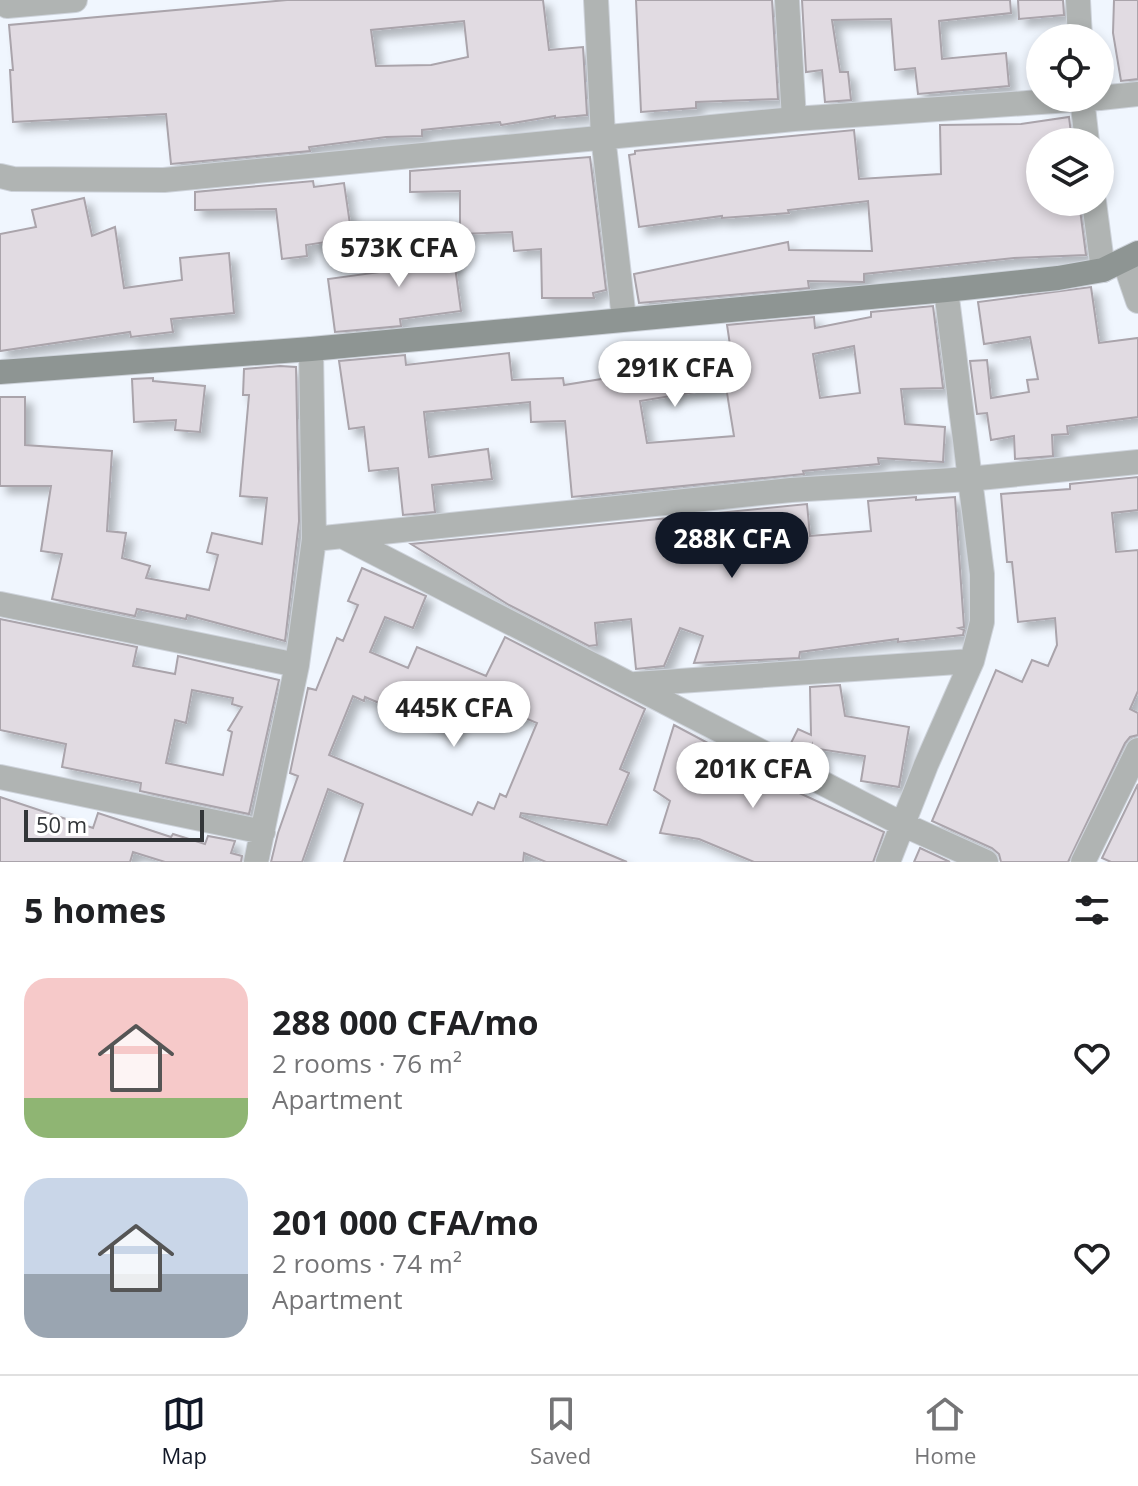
<!DOCTYPE html>
<html lang="en">
<head>
<meta charset="utf-8">
<style>
	body { margin:0; font-family:"Open Sans",sans-serif; background:#f2f2f2; color:#202124; height:100vh; display:flex; flex-direction:column; font-size:30px; white-space:nowrap }
	* { box-sizing:border-box; margin:0 }
	p { font-size:26px; color:#757577 }
	.icon { flex:none; width:44px; height:44px; fill:none; stroke:currentColor; stroke-width:2; stroke-linecap:round; stroke-linejoin:round }
	.map { position:relative; height:862px; overflow:hidden }
	.drawer { display:flex; flex-direction:column; background:#fff; flex:1 }
	.drawer>* { flex:none }
	.controls { position:absolute; left:1026px; top:24px; display:grid; gap:16px }
	.controls a { display:grid; place-items:center; width:88px; height:88px; border-radius:50%; background:#fff; box-shadow:0 4px 12px #0003; font-size:40px }
	.scale { position:absolute; left:24px; bottom:20px; width:180px; box-sizing:border-box; padding-left:8px; border:4px solid #333639; border-top:0; font-size:22px; line-height:28px; white-space:nowrap; color:#333639; -webkit-text-stroke:6px #fff; paint-order:stroke }
	.price { position:absolute; translate:-50% -68px; padding:0 18px; border-radius:28px; background:#fff; color:#222; font-size:26px; line-height:52px; filter:drop-shadow(0 2px 4px #0008) }
	.price::after { content:''; position:absolute; left:50%; top:48px; width:24px; height:18px; margin-left:-12px; background:inherit; clip-path:polygon(0 0,100% 0,50% 100%) }
	.price.on { background:#111827; color:#fff }
	ul { padding:0; list-style:none }
	li { display:flex; align-items:center; gap:24px; height:200px; padding:0 24px }
	li span { display:grid; place-items:center; flex:none; width:224px; height:160px; border-radius:24px; color:#555 }
	li>.icon { margin-inline-start:auto }
	span .icon { width:96px; height:96px; fill:#fffc; stroke-width:1 }
	li b { font-size:34px }
	h2 { display:flex; justify-content:space-between; align-items:center; height:96px; padding:0 24px; font-size:34px }
	.tab-bar { display:flex; justify-content:space-around; align-items:center; height:112px; border-top:2px solid #e0e0e0; background:#fff; font-size:22px; color:#757577 }
	.tab-bar a { display:grid; justify-items:center; gap:4px }
	.tab-bar .on { color:#111827 }
	.map>svg:first-child { display:block }
	.building { fill:#e1dbe2; stroke:#aaa4ab; stroke-width:2; fill-rule:evenodd; filter:url(#shadow) }
	.lines { fill:none; stroke-linecap:round; stroke-linejoin:round }
	.street-casing { stroke:#ced3db; stroke-width:26 }
	.secondary-casing { stroke:#ced3db; stroke-width:26 }
	.street { stroke:#b0b4b3; stroke-width:24 }
	.secondary { stroke:#8e9593; stroke-width:24 }
</style>
</head>
<body>
<div class="map">
<svg width="1138" height="862" viewBox="0 0 1138 862">
	<defs>
		<filter id="shadow"><feDropShadow dx="7" dy="7" stdDeviation="4" flood-color="#0004"/></filter>
	</defs>
	<rect width="100%" height="100%" fill="#f0f6fe"/>
	<path class="building" d="M287 0H543L549 50 583 47 587 115 555 118V116L501 125 500 122 422 130V136L386 137 309 147 310 151 171 164 166 114 13 122 10 70H13L9 25ZM464 21 468 57 431 65 376 66 371 30Z
		M636 0H772L778 99 696 102V108L641 112Z
		M802 0H1010L1011 13 939 21 942 59 1006 53 1009 86 918 94 915 68 895 70 891 19 832 20 840 72H848L851 100 825 102 822 70 806 72Z
		M1018 0H1063L1064 15 1019 19Z
		M1114 0H1138V79L1121 81 1113 33Z
		M1069 117 1072 142H1040V202H1079L1086 255 1014 258 864 274V282L808 281 809 288 639 303 634 274 788 242 789 250 872 251 868 201 788 210 789 213 722 218V216L639 227 629 155 635 154V151L854 130 859 179 941 174 940 125 1021 124Z
		M590 157 606 290 593 293 594 298H542L541 249 514 251 512 232 460 234V191L410 192V171Z
		M313 181 314 187 344 183 352 238 306 245 307 256 282 259 276 209 195 210V192Z
		M84 198 92 236 115 227 124 288 182 280 180 258 229 253 234 313 171 319 173 332 131 337 130 332 0 351V234L36 227 32 210Z
		M451 237 461 311 400 319 401 326 335 332 328 279 395 270 392 246Z
		M1091 287 1099 343 1138 338V417L1067 426 1068 434 1052 435 1053 456 1015 459 1014 436 991 440 987 413 977 414 970 361 987 360 991 398 1029 392 1027 380 1038 379 1030 337 984 344 978 302Z
		M933 306 943 388 901 389 905 424 945 427 943 462 878 458 879 464 803 471 804 474 572 497 565 421 531 422 530 402 424 412 429 457 488 449 492 479 432 485 435 512 403 515 398 468 369 471 364 427 349 429 339 361 405 355 406 365 509 353 512 380 563 378 564 385 732 358 727 325 814 317 815 328 871 317V312ZM854 346 860 393 820 398 813 354ZM726 387 734 436 647 443 640 401Z
		M280 366 296 367 299 521 285 641 187 615 186 619 137 609 135 616 52 599 62 554 41 551 51 486H0V397H25V445L112 451 107 531 126 533 122 558 150 566 146 578 209 590 218 555 207 552 212 533 262 544 267 498 240 496 249 395H243L244 369Z
		M153 378V381L205 386 200 432 175 430 176 420 134 422 132 379Z
		M1138 477V510L1112 513 1116 552 1138 550V691L1130 709 1138 713V735L1130 737 1125 743 1068 862H1001L999 854 992 848 932 821 996 670 1022 682 1032 660 1048 666 1057 645 1055 618 1018 622 1012 562H1007L1001 494 1070 489V484Z
		M916 497V500L955 497 964 627 959 628 964 630 963 635 898 642V639L800 652 799 658 694 663 703 636 680 628 664 666 636 669 631 619 595 623 597 645 589 646 509 605 411 544 807 504 810 536 871 531 868 501Z
		M362 568 426 596 413 628 385 617 370 652 408 668 417 647 486 676 505 637 645 709 620 769 629 773 607 825 521 813 520 817 627 862H546L524 853 523 862H344L363 804 328 789 302 862H271L278 833 298 776 290 773 308 688 316 690 337 638 343 641 358 605 348 601ZM471 695 537 723 506 797 500 794 494 809 478 802 472 815 329 755 353 696 364 701 365 697 454 735Z
		M0 619 137 647 133 666 175 674 178 656 279 680 249 814 140 791 141 783 62 767 66 744 0 730ZM192 690 233 698 232 704 242 707 228 730 232 732 223 775 166 763 175 720 186 723Z
		M840 685 845 716 909 727 899 787 861 781 865 756 812 748V745L805 757 788 749 798 729 811 735 810 687Z
		M674 725 747 764 748 762 753 764 799 788 797 792 884 832 873 862H754L699 839 660 833 670 801 654 790Z
		M1138 784V862H1111L1102 858Z
		M0 797 93 828 98 813 171 837 173 834 205 844 208 836 235 841 231 853 242 856 241 862H165L133 852 130 862H0Z
		M920 848 950 862H914Z"/>
	<g class="lines">
		<g class="street-casing">
			<path id="street" d="M596 0 603 136 624 319
				M787 0 794 119
				M1078 0 1080 38
				M7 6 75 0
				M1082 98 1087 142
				M1100 98 1138 94
				M0 176 13 179 164 180 794 119 1099 98
				M1094 202 1103 270
				M1124 260 1138 301
				M342 536 902 824 986 862
				M314 539 791 490 969 479 1138 462
				M0 604 297 665
				M635 684 972 661
				M0 777 263 832
				M256 862 297 665 314 539 311 349
				M888 862 926 765 972 661 982 622V574L946 290
				M1083 862 1138 750"/>
		</g>
		<g class="secondary-casing">
			<path id="secondary" d="M0 372 311 349 946 290 1058 278 1103 270 1138 253"/>
		</g>
		<use href="#street" class="street"/>
		<use href="#secondary" class="secondary"/>
	</g>
</svg>
<div class="controls">
<a><svg class="icon" aria-label="locate" viewBox="0 0 24 24"><circle cx="12" cy="12" r="6"/><path d="M12 2v4M12 18v4M2 12h4M18 12h4"/></svg></a>
<a><svg class="icon" aria-label="layers" viewBox="0 0 24 24"><path d="M12 4l9 5-9 5-9-5zM3 14l9 5 9-5"/></svg></a>
</div>
<div class="scale">50 m</div>
<b class="price" style="left:399px;top:289px">573K CFA</b>
<b class="price" style="left:675px;top:409px">291K CFA</b>
<b class="price on" style="left:732px;top:580px">288K CFA</b>
<b class="price" style="left:454px;top:749px">445K CFA</b>
<b class="price" style="left:753px;top:810px">201K CFA</b>
</div>
<section class="drawer">
<h2>5 homes<svg class="icon" aria-label="filters" viewBox="0 0 24 24"><path d="M4 7h16M4 17h16"/><circle cx="9" cy="7" r="2"/><circle cx="15" cy="17" r="2"/></svg></h2>
<ul>
<li><span style="background:linear-gradient(#f6c9c9 75%,#8fb573 0)"><svg class="icon" aria-label="home" viewBox="0 0 24 24"><path d="M3 11l9-7 9 7M6 9v11h12V9"/></svg></span><div><b>288 000 CFA/mo</b><p>2 rooms · 76 m²</p><p>Apartment</p></div><svg class="icon" aria-label="heart" viewBox="0 0 24 24"><path d="M12 20l-8-8c-3-5 5-10 8-4 3-6 11-1 8 4z"/></svg></li>
<li><span style="background:linear-gradient(#c9d6e8 60%,#9aa5b1 0)"><svg class="icon" aria-label="home" viewBox="0 0 24 24"><path d="M3 11l9-7 9 7M6 9v11h12V9"/></svg></span><div><b>201 000 CFA/mo</b><p>2 rooms · 74 m²</p><p>Apartment</p></div><svg class="icon" aria-label="heart" viewBox="0 0 24 24"><path d="M12 20l-8-8c-3-5 5-10 8-4 3-6 11-1 8 4z"/></svg></li>
</ul>
</section>
<nav class="tab-bar">
<a class="on"><svg class="icon" aria-label="map" viewBox="0 0 24 24"><path d="M3 6l6-2 6 2 6-2v14l-6 2-6-2-6 2zM9 4v14M15 6v14"/></svg>Map</a>
<a><svg class="icon" aria-label="saved" viewBox="0 0 24 24"><path d="M7 4h10v16l-5-4-5 4z"/></svg>Saved</a>
<a><svg class="icon" aria-label="home" viewBox="0 0 24 24"><path d="M3 11l9-7 9 7M6 9v11h12V9"/></svg>Home</a>
</nav>
</body>
</html>
